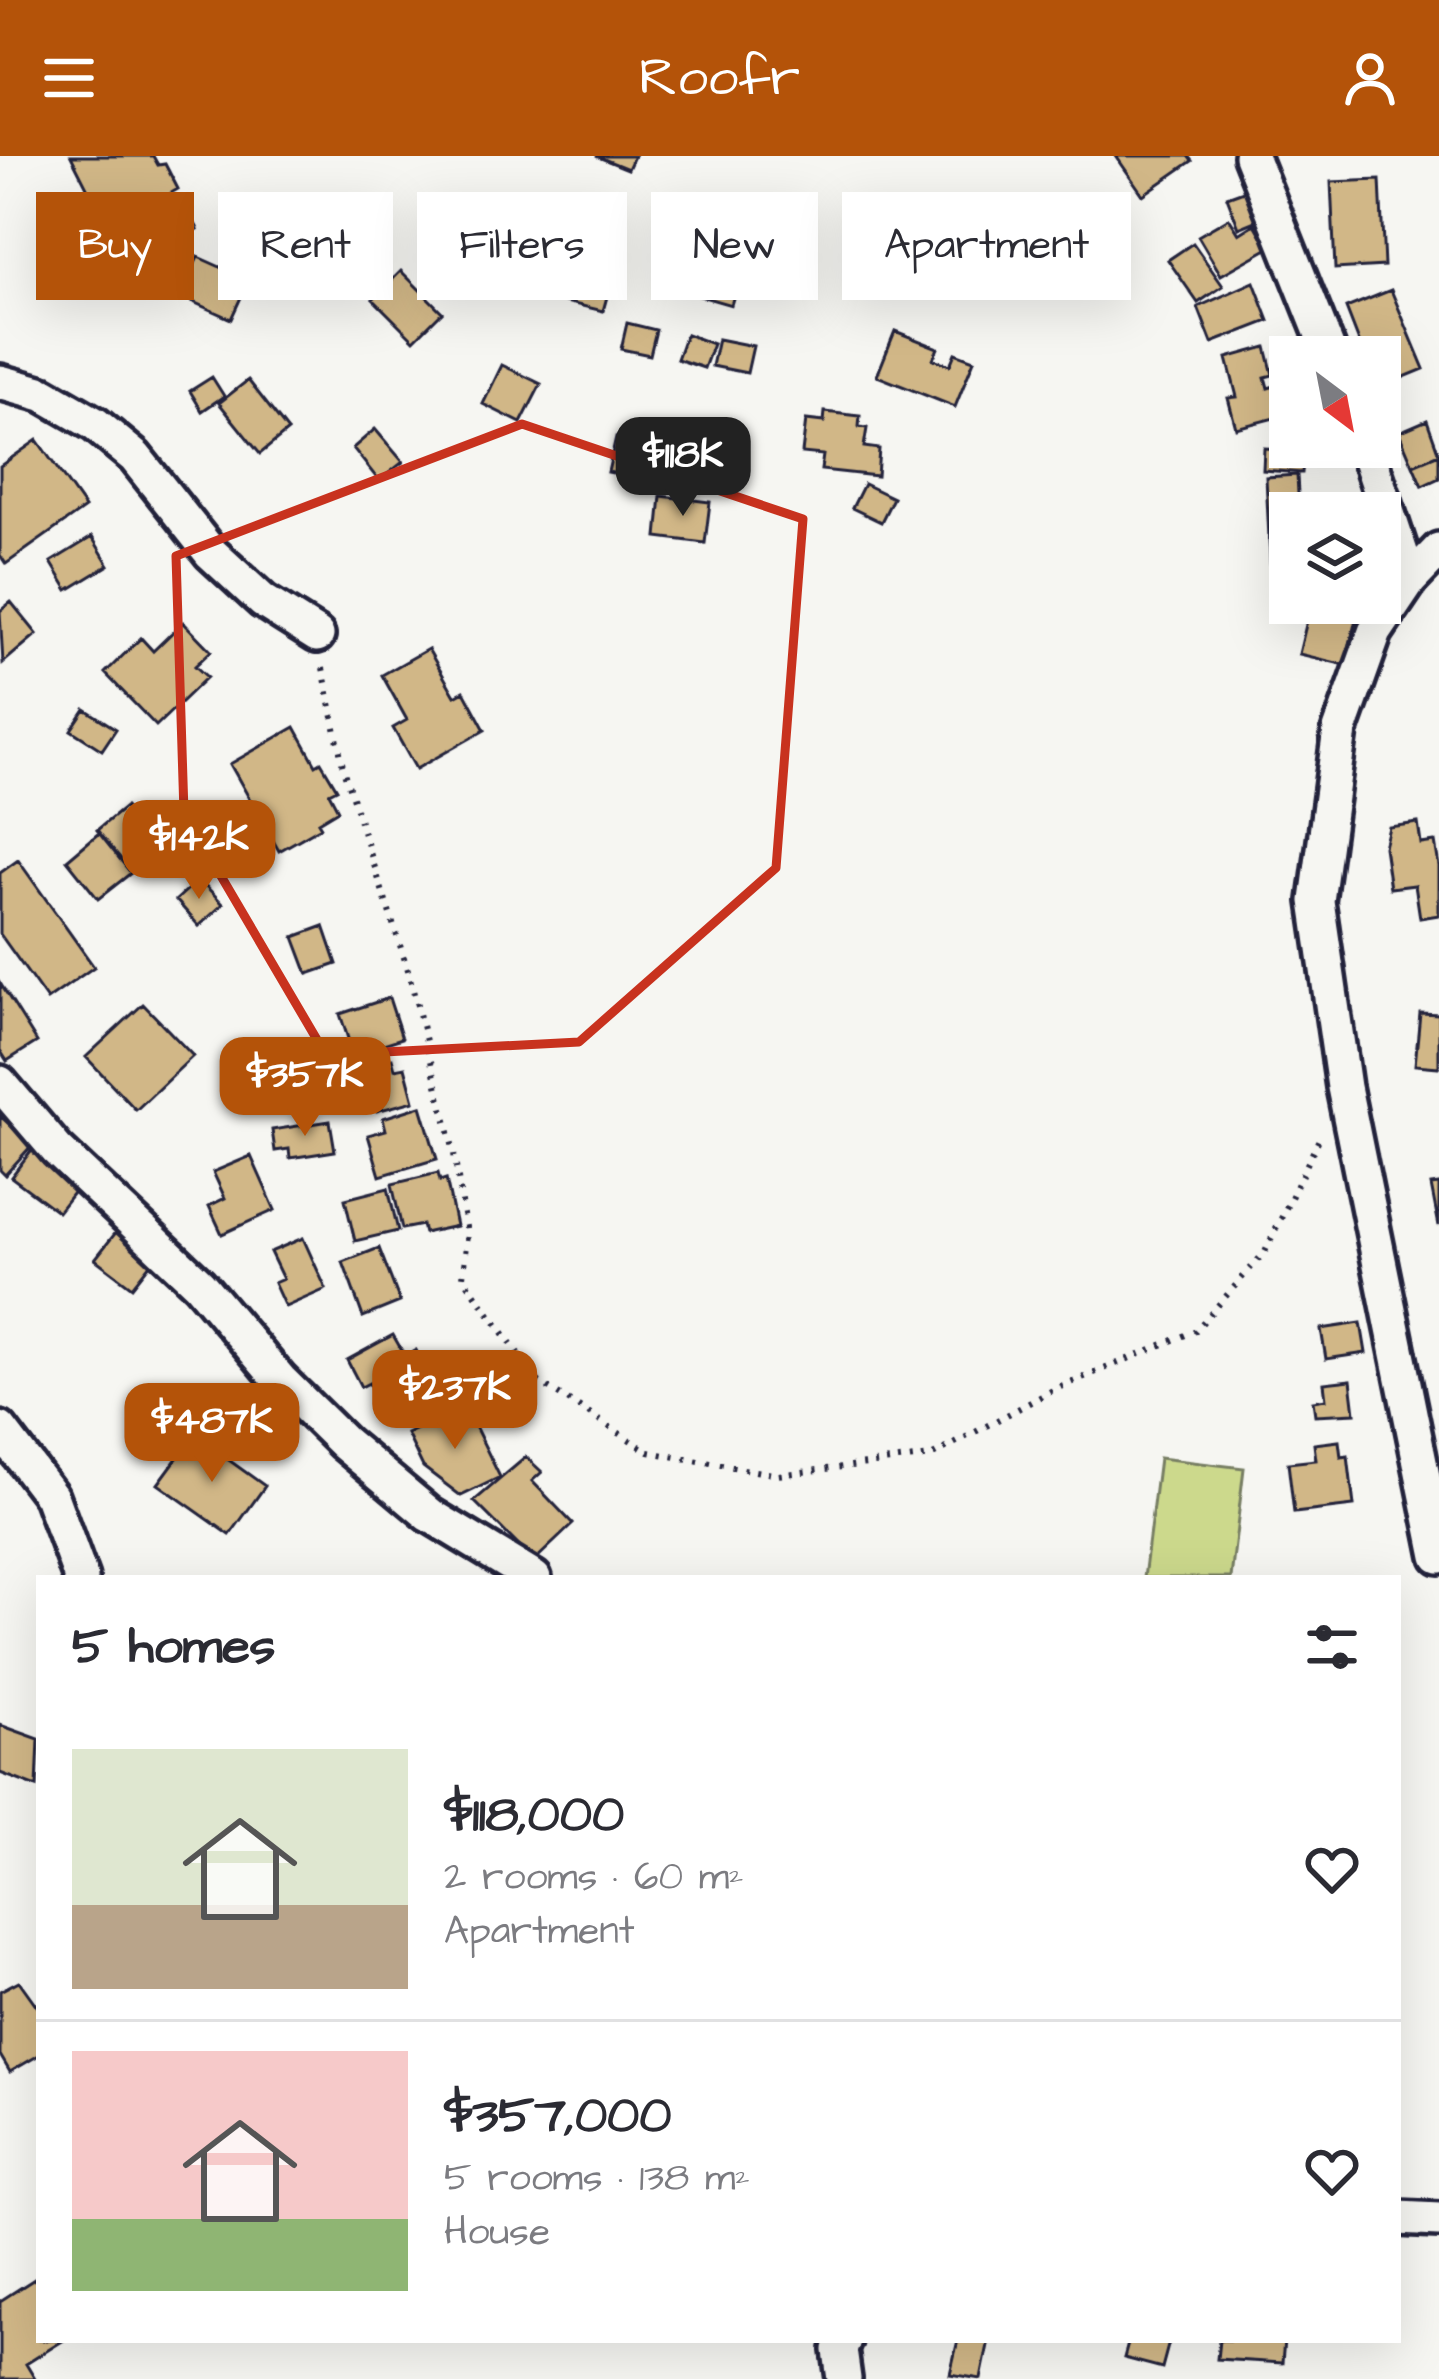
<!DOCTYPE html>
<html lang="en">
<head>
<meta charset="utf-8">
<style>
	body { margin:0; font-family:"Architects Daughter",sans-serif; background:#f7f7f7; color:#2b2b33; height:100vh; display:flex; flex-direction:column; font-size:45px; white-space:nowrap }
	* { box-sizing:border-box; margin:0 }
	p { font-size:39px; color:#7c7c81 }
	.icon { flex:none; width:66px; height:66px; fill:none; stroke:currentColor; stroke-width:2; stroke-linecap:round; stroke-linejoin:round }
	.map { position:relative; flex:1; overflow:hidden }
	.drawer { position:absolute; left:36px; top:1419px; width:1365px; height:768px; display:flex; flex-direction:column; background:#fff; border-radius:0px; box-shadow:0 12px 48px #0002 }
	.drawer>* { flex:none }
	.banner { position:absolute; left:36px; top:36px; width:1368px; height:108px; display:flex; gap:24px }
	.needle { width:78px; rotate:148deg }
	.fabs { position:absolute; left:1269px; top:180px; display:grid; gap:24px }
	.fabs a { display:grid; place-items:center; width:132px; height:132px; border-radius:0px; background:#fff; box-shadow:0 12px 48px #0002; font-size:60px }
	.price { position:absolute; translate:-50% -102px; padding:0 27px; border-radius:24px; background:#b45309; color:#fff; font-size:39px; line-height:78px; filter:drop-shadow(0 3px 6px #0008) }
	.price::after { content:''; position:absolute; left:50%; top:72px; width:36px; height:27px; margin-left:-18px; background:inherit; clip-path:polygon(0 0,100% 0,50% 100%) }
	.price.on { background:#222; color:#fff }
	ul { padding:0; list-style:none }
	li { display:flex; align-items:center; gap:36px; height:300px; padding:0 36px }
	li+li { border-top:3px solid #e1e1e2 }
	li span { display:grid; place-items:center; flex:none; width:336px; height:240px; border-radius:0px; color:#555 }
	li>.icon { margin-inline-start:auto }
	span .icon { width:144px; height:144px; fill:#fffc; stroke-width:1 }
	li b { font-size:51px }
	h2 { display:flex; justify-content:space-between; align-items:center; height:144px; padding:0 36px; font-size:51px }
	.tag { padding:0 42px; border-radius:0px; background:#fff; box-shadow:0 12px 48px #0002; font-size:42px; line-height:108px }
	.tag.on { background:#b45309; color:#fff }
	header { display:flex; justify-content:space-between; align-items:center; height:156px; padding:0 36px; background:#b45309; color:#fff; font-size:54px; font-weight:600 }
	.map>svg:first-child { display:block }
	.green { fill:#ccd98c; stroke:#777e64; stroke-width:3 }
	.building { fill:#d1b787; stroke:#22223b; stroke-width:3 }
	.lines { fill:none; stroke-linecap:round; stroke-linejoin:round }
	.minor-casing { stroke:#22223b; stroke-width:42 }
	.path { stroke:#22223b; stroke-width:6; stroke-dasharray:3 9; stroke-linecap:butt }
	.minor { stroke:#f6f6f2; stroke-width:33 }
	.marked { fill:none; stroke:#c8321e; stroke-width:9; stroke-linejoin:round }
</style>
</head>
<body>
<header><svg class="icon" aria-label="menu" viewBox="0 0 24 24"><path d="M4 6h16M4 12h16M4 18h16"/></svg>Roofr<svg class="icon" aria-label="person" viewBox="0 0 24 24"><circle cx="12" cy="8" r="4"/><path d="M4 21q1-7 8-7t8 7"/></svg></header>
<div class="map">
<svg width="1439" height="2223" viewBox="0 0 1439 2223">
	<rect width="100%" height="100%" fill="#f6f6f2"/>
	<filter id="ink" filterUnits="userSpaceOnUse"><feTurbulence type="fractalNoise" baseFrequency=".00833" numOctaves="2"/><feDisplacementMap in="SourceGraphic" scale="24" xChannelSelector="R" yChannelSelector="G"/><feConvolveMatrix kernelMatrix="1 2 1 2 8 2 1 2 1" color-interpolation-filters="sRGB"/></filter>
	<g filter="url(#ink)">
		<path class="green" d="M1159 1302 1244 1312 1231 1422H1144Z"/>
		<path class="building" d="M71 0H153L158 9 165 8 178 33 171 37 176 48 183 45 198 73 127 110Z
			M596 0H634L628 13Z
			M1116 0H1188L1192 5 1143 39Z
			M1380 24 1384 110 1335 113 1331 26Z
			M1249 33 1261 63 1239 72 1227 41Z
			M576 40 625 50 619 82 570 73Z
			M930 54 982 65 975 104 922 93Z
			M1229 62 1239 78 1255 68 1269 92 1221 119 1198 80Z
			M510 80 524 119 482 134 468 95Z
			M1193 87 1223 130 1198 147 1168 104Z
			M712 100 743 109 731 149 700 140Z
			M198 101 249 124 231 163 180 140Z
			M401 115 442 156 414 184 373 143Z
			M554 118 610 130 603 155 548 142Z
			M1254 126 1269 165 1212 187 1198 151Z
			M1391 134 1424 213 1380 231V201H1365L1346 152Z
			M627 167 656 174 650 199 621 193Z
			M895 175 938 192 933 203 950 209 955 197 974 204 955 251 877 220Z
			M686 178 713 188 704 212 677 203Z
			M718 183 753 190 747 217 712 210Z
			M1266 191 1273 219 1265 221 1268 232 1278 229 1286 259 1236 272 1228 242 1237 241 1227 202Z
			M502 209 541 228 521 267 483 248Z
			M212 221 224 240 202 255 190 235Z
			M248 224 288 275 260 298 219 247Z
			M825 256 860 260 859 271 867 272 864 291 879 293 877 320 821 314 823 299 802 297 806 264 824 266Z
			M1427 264 1439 298 1413 309 1399 276Z
			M375 273 403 306 379 325 353 292Z
			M616 281 656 289 649 324 608 316Z
			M37 284 85 352 6 408 0 399V310Z
			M1264 292 1304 294 1302 317 1263 314Z
			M1439 298V322L1422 330 1413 309Z
			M1297 319 1299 357H1290V422L1271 423 1266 321Z
			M864 328 893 342 881 366 852 352Z
			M661 340 710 346 705 387 657 381Z
			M92 381 109 409 68 434 51 406Z
			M11 446 37 478 3 507 0 455Z
			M1310 452 1356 463 1345 509 1299 498Z
			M183 466 211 495 195 510 207 521 156 570 105 517 141 482 153 495Z
			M428 493 455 540 464 535 485 574 416 613 393 572 407 564 382 519Z
			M85 553 116 573 102 594 71 574Z
			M295 571 316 609 321 606 337 633 329 637 338 654 318 666 321 671 279 695 230 608Z
			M125 651 158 690 130 714 97 674Z
			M1418 667 1421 688 1435 686 1439 710V759L1420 762 1415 729 1390 732 1384 691 1389 671Z
			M99 677 131 717 98 743 67 704Z
			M18 704 94 811 47 844 0 778V717Z
			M199 723 223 748 199 770 176 744Z
			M324 770 337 808 308 818 294 781Z
			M0 827 37 886 7 905 0 894Z
			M389 842 402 882 353 898 340 858Z
			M143 848 193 900 136 954 86 901Z
			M1420 857 1439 858V911L1415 909Z
			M392 902 395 913 405 911 414 945 377 955 371 932 357 936 350 914Z
			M421 950 437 1003 380 1020 368 979 386 974 383 962Z
			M0 960 32 989 5 1019 0 1014Z
			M330 965 335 995 290 1002 289 993 275 995 272 974Z
			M33 992 80 1028 58 1056 11 1021Z
			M251 1000 275 1054 222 1078 209 1050 225 1042 213 1016Z
			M438 1017 440 1025 446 1023 456 1070 424 1077 422 1069 402 1073 392 1028Z
			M1439 1028V1070L1431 1029Z
			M388 1032 398 1075 355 1085 345 1043Z
			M117 1075 154 1103 132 1131 95 1103Z
			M303 1082 326 1133 285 1151 274 1127 283 1123 270 1096Z
			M379 1092 400 1146 363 1161 343 1106Z
			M1361 1167 1366 1197 1326 1203 1321 1173Z
			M393 1179 405 1200 416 1194 437 1234 391 1258 385 1247 380 1250 369 1227 361 1231 347 1204Z
			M1351 1224 1355 1257 1315 1259 1313 1245 1326 1243 1324 1227Z
			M465 1250 500 1321 461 1340 423 1311 407 1278Z
			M194 1279 265 1330 230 1379 158 1328Z
			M1339 1285 1341 1301 1348 1300 1354 1350 1294 1357 1288 1307 1316 1304 1314 1288Z
			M526 1301 542 1316 532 1325 573 1368 534 1405 474 1345Z
			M0 1569 39 1583 37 1631 0 1617Z
			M19 1825 39 1853V1899L10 1916 0 1899V1835Z
			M39 2120V2184H64L26 2208 35 2223H0V2145Z
			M958 2184H989L981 2223 950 2218Z
			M1129 2184 1169 2186 1162 2212 1124 2202Z
			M1219 2184H1284L1282 2207 1217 2203Z"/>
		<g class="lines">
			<g class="minor-casing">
				<path id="minor" d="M1251 0 1331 201
					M0 226 43 238 95 268 135 301 211 397 263 445 317 479
					M1366 291 1410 424
					M1439 394 1410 424 1375 476 1340 574 1317 745 1344 931 1439 1400
					M0 927 57 994 199 1128 280 1224 344 1287 430 1359 534 1422
					M0 1273 51 1340 81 1422
					M1398 2062 1439 2064
					M844 2223 840 2194 844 2184"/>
			</g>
			<path class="path" d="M323 512 344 616 408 814 453 992 467 1077 463 1121 539 1226 649 1296 778 1319 931 1300 1051 1235 1195 1175 1265 1096 1319 983"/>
			<use href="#minor" class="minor"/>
		</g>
	</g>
	<path class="marked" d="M522 268 803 363 776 712 579 886 326 899 184 657 176 400Z"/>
</svg>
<div class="fabs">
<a><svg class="needle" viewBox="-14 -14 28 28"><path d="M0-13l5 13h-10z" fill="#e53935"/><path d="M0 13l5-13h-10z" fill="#7c7c81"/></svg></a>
<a><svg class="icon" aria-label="layers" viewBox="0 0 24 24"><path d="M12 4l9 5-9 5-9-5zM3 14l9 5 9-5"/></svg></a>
</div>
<b class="price on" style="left:683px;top:363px">$118K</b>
<b class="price" style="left:199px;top:746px">$142K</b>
<b class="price" style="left:305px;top:983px">$357K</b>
<b class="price" style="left:455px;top:1296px">$237K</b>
<b class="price" style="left:212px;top:1329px">$487K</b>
<div class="banner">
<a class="tag on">Buy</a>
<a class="tag">Rent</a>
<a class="tag">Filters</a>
<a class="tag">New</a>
<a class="tag">Apartment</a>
</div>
<section class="drawer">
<h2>5 homes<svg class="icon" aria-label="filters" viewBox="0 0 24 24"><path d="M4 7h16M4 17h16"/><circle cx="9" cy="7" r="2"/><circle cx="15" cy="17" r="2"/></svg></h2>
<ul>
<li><span style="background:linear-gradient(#dfe7d0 65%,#b9a48a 0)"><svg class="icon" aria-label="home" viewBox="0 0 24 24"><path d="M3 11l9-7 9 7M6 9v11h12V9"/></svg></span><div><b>$118,000</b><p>2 rooms · 60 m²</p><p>Apartment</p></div><svg class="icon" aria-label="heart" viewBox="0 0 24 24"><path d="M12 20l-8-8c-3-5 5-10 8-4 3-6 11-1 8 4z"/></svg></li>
<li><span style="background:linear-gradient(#f6c9c9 70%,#8fb573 0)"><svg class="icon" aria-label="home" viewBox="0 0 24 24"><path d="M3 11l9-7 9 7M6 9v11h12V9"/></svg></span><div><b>$357,000</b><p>5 rooms · 138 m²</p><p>House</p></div><svg class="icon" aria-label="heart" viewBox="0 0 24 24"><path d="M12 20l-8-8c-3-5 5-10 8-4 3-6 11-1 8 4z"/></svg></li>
</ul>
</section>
</div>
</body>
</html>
